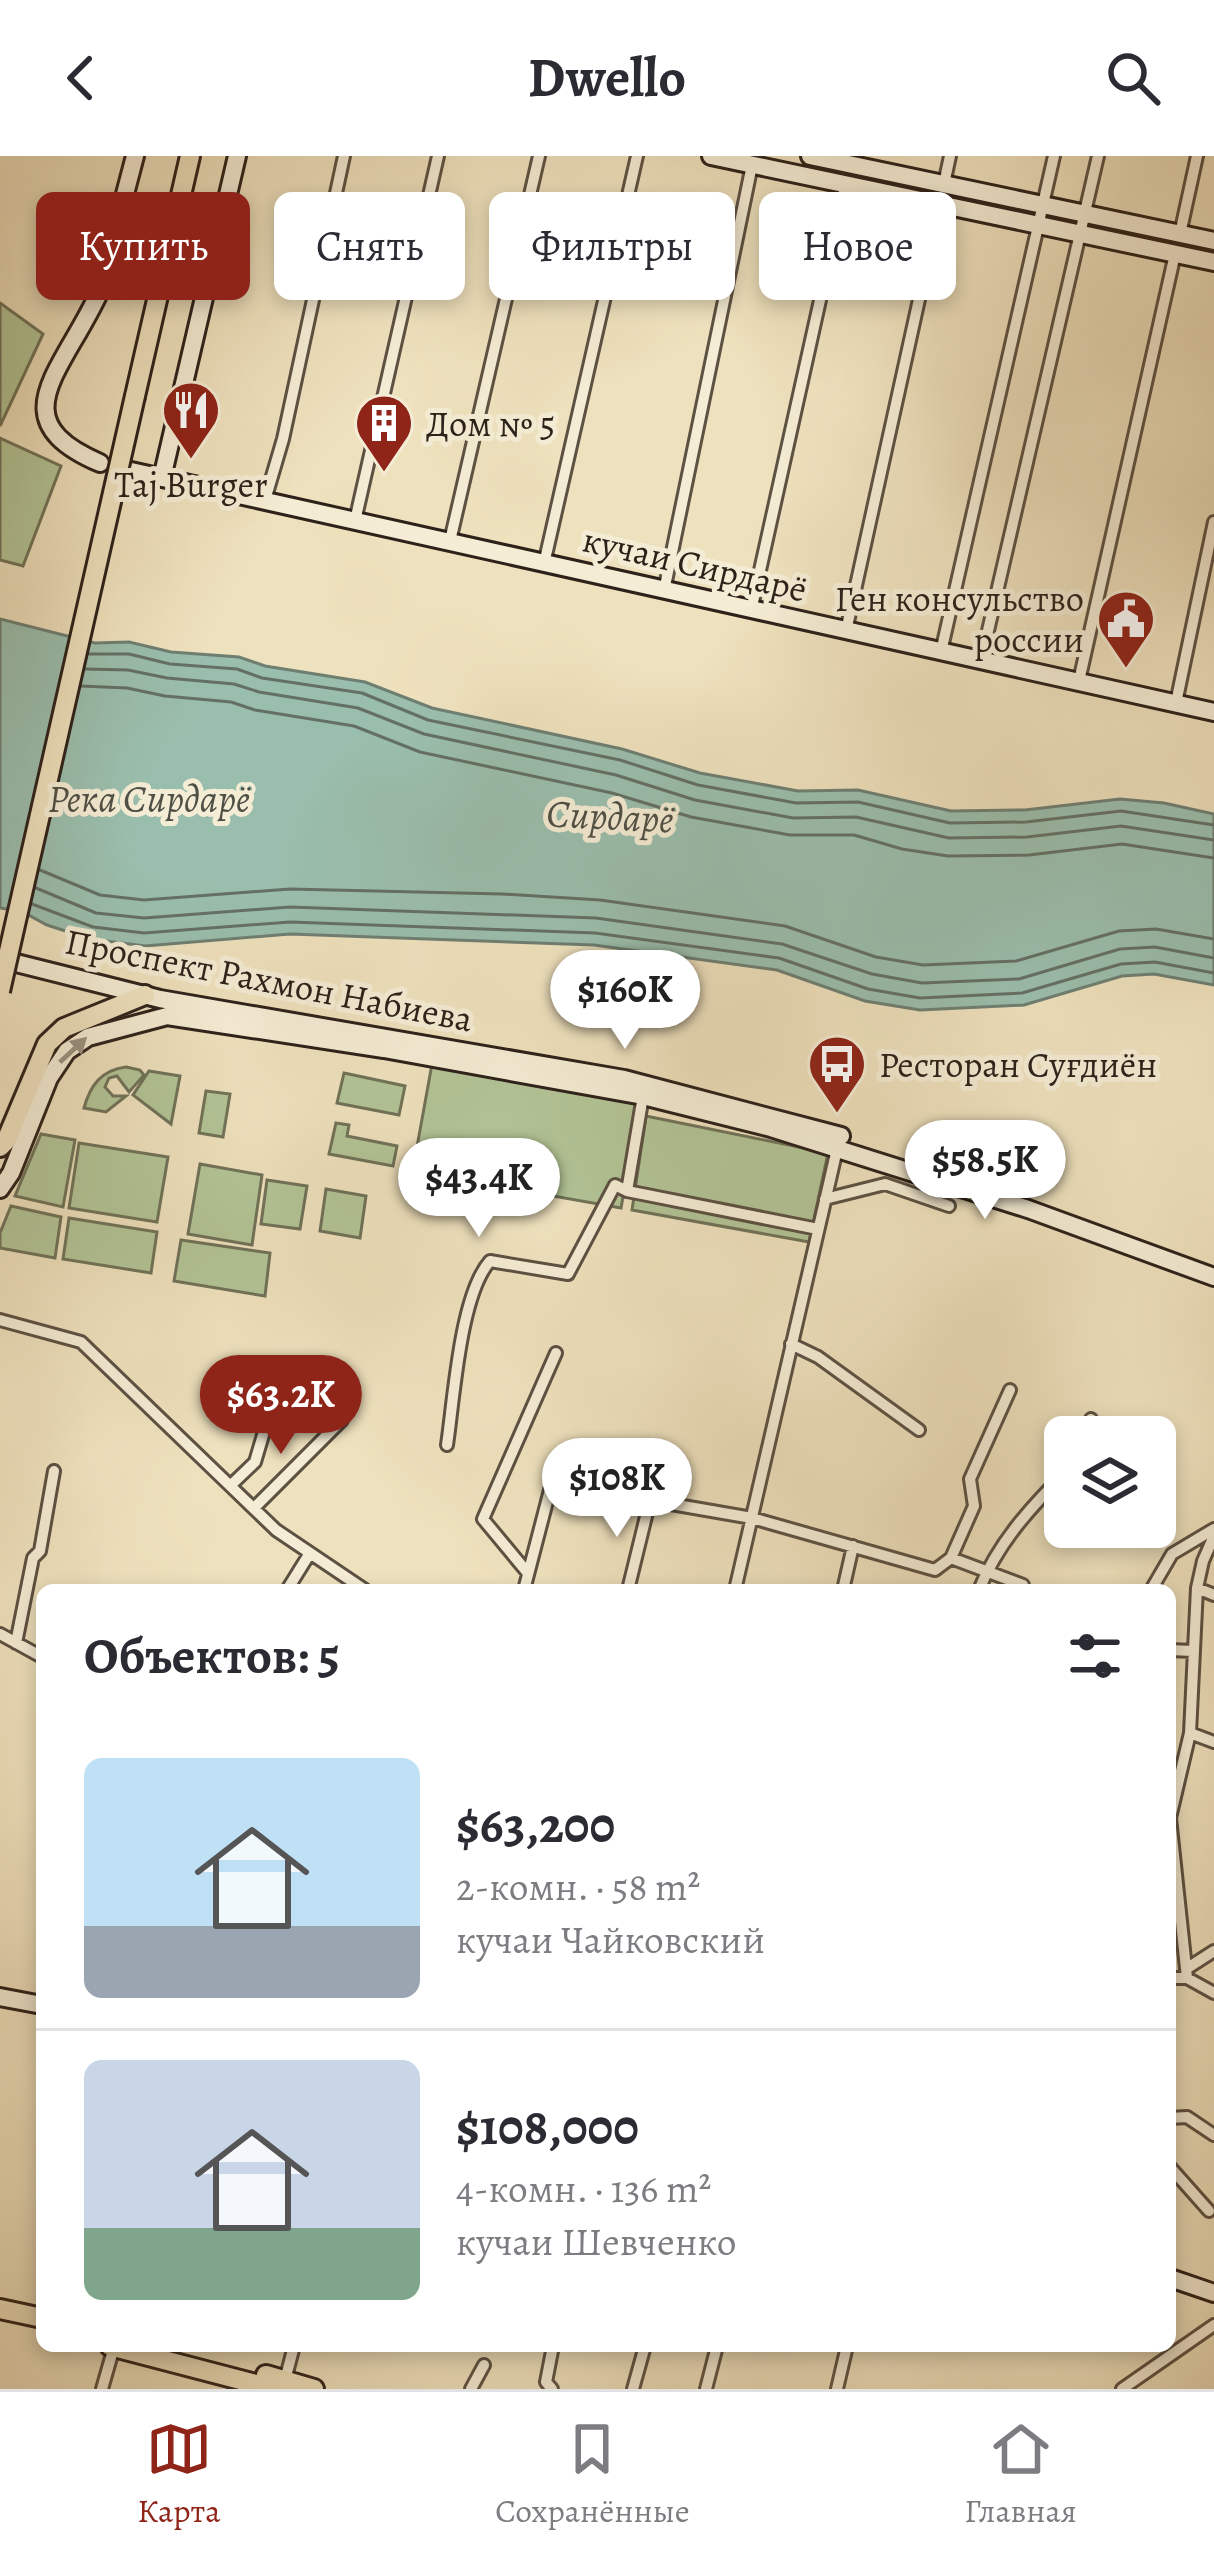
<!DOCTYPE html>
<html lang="ru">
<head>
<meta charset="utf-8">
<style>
	body { margin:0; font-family:Alegreya,serif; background:#f7f7f7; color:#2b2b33; height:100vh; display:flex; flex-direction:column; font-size:45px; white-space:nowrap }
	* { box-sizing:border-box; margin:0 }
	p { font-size:39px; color:#7c7c81 }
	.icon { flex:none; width:66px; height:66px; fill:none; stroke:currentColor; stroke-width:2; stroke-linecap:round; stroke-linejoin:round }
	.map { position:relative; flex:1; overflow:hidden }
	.sheet { position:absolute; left:36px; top:1428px; width:1140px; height:768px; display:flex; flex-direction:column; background:#fff; border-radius:18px; box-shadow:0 6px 18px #0003 }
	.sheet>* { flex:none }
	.top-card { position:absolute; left:36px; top:36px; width:1143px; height:108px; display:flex; gap:24px }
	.fabs { position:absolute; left:1044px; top:1260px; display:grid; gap:24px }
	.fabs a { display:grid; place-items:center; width:132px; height:132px; border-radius:18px; background:#fff; box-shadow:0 6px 18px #0003; font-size:60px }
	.price { position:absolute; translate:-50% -102px; padding:0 27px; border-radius:42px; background:#fff; color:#222; font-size:39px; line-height:78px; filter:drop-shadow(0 3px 6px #0008) }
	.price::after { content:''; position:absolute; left:50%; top:72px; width:36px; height:27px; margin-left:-18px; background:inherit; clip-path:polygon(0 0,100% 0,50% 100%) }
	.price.current { background:#8f2418; color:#fff }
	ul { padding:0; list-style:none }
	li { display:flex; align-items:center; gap:36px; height:300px; padding:0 48px }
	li+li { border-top:3px solid #e1e1e2 }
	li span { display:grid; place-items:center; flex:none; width:336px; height:240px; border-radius:18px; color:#555 }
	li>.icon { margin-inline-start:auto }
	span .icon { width:144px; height:144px; fill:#fffc; stroke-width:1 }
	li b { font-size:51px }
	h2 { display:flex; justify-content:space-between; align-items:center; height:144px; padding:0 48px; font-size:51px }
	.pill { padding:0 42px; border-radius:18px; background:#fff; box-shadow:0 6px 18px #0003; font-size:42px; line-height:108px }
	.pill.current { background:#8f2418; color:#fff }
	header { display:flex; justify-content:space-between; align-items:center; height:156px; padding:0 48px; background:#fff; font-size:54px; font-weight:600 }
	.menu { display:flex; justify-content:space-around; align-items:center; height:168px; border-top:3px solid #e1e1e2; background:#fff; font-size:33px; color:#7c7c81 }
	.menu a { display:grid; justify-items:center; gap:6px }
	.menu .current { color:#8f2418 }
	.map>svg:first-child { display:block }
	.green { fill:#b2c496; stroke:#707258; stroke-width:3 }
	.water { fill:#9abead; stroke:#6e7f72; stroke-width:3 }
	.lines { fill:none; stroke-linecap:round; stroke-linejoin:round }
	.shore { stroke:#647064; stroke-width:3 }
	.street-casing { stroke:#5d5143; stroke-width:16 }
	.secondary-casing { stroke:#2d211a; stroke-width:22 }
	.primary-casing { stroke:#2d211a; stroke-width:24 }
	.street { stroke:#f4ecd4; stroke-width:10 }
	.secondary { stroke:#f4ecd4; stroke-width:16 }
	.primary { stroke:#eee1bd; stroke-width:18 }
	.primary-bridge-casing { stroke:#2d211a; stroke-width:24; stroke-linecap:butt }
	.primary-bridge { stroke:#eee1bd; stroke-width:18 }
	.oneway { fill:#9a9180 }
	.labels { text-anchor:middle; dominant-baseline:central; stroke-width:10; stroke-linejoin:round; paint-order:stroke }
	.poi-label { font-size:36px; fill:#2d211a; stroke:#f4ecd4; text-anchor:start }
	.street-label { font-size:36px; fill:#2d211a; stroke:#f4ecd4 }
	.water-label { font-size:39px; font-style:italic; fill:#4e5046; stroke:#f4ecd4 }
</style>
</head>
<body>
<header><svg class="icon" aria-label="back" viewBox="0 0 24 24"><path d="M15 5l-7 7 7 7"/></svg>Dwello<svg class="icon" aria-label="search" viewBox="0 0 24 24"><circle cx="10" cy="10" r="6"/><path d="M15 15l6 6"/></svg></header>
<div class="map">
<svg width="1214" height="2233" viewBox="0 0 1214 2233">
	<rect width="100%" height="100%" fill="#eee1bd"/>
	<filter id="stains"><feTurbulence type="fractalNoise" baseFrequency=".00167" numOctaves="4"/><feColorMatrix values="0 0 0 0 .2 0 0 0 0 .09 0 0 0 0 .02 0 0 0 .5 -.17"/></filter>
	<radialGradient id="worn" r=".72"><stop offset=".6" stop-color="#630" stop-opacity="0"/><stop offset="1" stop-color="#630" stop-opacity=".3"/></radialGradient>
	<path class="green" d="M0 147 43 178 0 270Z
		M0 282 61 310 23 410 0 404Z
		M432 908 640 946 621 1052 548 1039 528 1052C492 1045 494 1029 462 1023L459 1032 411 1024Z
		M126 911 140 914 144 919 129 936 117 920 109 922 105 931 113 940H126L106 956 84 952C90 930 101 914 126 911Z
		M149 915 180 920 171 968 133 939Z
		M344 917 405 930 399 959 337 947Z
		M206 935 230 938 223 981 199 977Z
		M646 960 828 997 809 1086 632 1054Z
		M336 967 349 969 347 980 397 990 393 1010 329 998Z
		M41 978 75 984 63 1051 15 1040Z
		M79 987 168 1001 157 1066 69 1052Z
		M200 1008 262 1019 252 1089 188 1078Z
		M267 1024 307 1030 300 1073 261 1068Z
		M326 1033 366 1040 360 1082 320 1075Z
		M11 1050 61 1061 55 1102 0 1092V1077Z
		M69 1062 157 1076 151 1117 63 1103Z
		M181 1084 270 1097 265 1140 174 1125Z"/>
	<path class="water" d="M0 463 95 487 129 486 171 496 239 501 265 510 365 526 432 552 622 593 700 617 798 635 858 634 951 655 1025 654 1120 643 1164 647 1214 658V829L1154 818 1122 820 1024 849 920 854 865 845 777 814 594 789 290 778 145 790 90 783 47 769 21 755 0 752Z"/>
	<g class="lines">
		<path class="shore" d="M89 498H129L170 508 237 513 262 522 362 537 428 564 620 604 698 629 796 647 858 646 950 667 1026 666 1121 655 1214 669
			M85 513 128 514 167 522 234 528 259 536 358 552 424 578 616 619 695 644 793 662 856 661 949 682 1027 681 1121 670 1214 684
			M81 530 127 532 165 540 231 546 255 554 354 570 420 596 612 637 691 661 790 679H854L902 693 948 700 1029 699 1122 688 1214 702
			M40 714 100 739 144 744 290 733 502 738 600 744 785 770 876 801 923 809 1016 805 1119 775 1156 773 1214 783
			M36 732 96 757 144 762 290 751 596 762 782 788 872 818 922 827 1019 823 1120 793 1155 791 1214 802
			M32 748 93 771 144 777 290 766 595 777 779 802 868 833 920 842 1022 837 1121 808 1155 806 1214 817"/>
		<g class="street-casing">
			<path id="street" d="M944 28 950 0
				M1180 78 1197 0
				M265 344 283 283 344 0
				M355 365 438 0
				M450 385 539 0
				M544 408 637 0
				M664 435 752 9
				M751 455 846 27
				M846 475 940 48
				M941 496 1054 0
				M981 505 1098 0
				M1079 525 1175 98
				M1176 547 1214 366
				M627 1035 643 940
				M825 1043 885 1028 949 1050
				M0 1164 81 1186 276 1374 365 1434
				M791 1188 818 1201 919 1274
				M1010 1234 970 1323 974 1350 951 1402 1023 1429
				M1083 1281 1091 1263
				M447 1289C454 1242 460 1139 490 1105L568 1118 615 1029 627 1035 818 1073
				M231 1329 255 1306 271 1252 321 1255
				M254 1352 342 1264
				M527 1416 483 1363 556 1197
				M1197 1432 1214 1439
				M287 1434 310 1397
				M524 1434 550 1334 562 1329 752 1362 935 1414 951 1402
				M628 1434 650 1344
				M735 1434 838 989
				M843 1434 853 1390
				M979 1434C998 1387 1030 1352 1065 1317
				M1151 1434 1172 1398 1214 1373
				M0 1478 42 1501
				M16 1487 33 1402 40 1395 54 1315
				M1170 1494 1193 1495
				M1190 1577 1214 1586
				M1186 1813 1214 1795
				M1170 1822H1187L1214 1837
				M1187 1822 1170 1662 1190 1577 1197 1432 1203 1405 1214 1380
				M1170 1962 1187 1961 1214 1979
				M1170 2011 1209 2055
				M284 2228 294 2190
				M102 2233 114 2191
				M471 2233 484 2209
				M552 2233 546 2226 553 2190
				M633 2233 645 2190
				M706 2233 717 2190
				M837 2233 847 2190
				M1122 2233 1214 2169"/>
		</g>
		<g class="secondary-casing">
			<path id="secondary" d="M711 0 1214 106
				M810 0 1214 85
				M100 307C0 264 61 218 99 137L135 0
				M131 315 1214 556
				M162 322 237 0
				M0 803 160 843 624 923 841 980
				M0 1033 11 1017 49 922 67 895 88 881 167 860 384 893 643 940 771 972 1028 1053 1214 1121
				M0 1841 42 1849
				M1170 2122 1214 2137"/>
		</g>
		<g class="primary-casing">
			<path id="primary" d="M135 240 190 0
				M0 991 6 985 47 888 64 872 145 839
				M0 2153 42 2162
				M110 2190 275 2233
				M266 2219 314 2233"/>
		</g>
		<use href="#street" class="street"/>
		<use href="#secondary" class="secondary"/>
		<use href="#primary" class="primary"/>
		<g class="primary-bridge-casing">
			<path id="primary-bridge" d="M0 835 135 240"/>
		</g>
		<use href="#primary-bridge" class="primary-bridge"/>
	</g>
	<defs><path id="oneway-solid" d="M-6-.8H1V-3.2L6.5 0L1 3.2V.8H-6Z" transform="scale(3)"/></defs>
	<use class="oneway" href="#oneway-solid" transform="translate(73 894) rotate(-43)"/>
	<defs>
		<g id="restaurant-pin" transform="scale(3)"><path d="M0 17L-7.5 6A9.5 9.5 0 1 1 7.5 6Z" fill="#8f2418" stroke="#f4ecd4"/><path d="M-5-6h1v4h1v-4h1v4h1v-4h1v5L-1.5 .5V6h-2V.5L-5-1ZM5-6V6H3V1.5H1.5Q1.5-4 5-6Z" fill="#fff"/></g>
		<g id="building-pin" transform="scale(3)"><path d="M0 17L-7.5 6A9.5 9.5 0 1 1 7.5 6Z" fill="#8f2418" stroke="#f4ecd4"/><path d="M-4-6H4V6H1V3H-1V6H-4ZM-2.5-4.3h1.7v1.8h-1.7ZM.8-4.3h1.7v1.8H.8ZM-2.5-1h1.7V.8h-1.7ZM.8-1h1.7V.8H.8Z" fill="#fff"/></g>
		<g id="civic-pin" transform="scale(3)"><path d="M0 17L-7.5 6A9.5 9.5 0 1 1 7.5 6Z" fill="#8f2418" stroke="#f4ecd4"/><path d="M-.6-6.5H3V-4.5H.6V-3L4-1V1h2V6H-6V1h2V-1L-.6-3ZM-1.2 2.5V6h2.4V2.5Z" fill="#fff"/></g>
		<g id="bus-pin" transform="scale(3)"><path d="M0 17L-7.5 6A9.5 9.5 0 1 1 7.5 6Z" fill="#8f2418" stroke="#f4ecd4"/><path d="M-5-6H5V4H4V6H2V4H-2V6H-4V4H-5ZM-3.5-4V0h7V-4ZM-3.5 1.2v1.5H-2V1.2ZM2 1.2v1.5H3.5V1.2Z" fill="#fff"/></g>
	</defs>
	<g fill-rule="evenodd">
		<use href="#restaurant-pin" x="191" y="254"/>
		<use href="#building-pin" x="384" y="267"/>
		<use href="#civic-pin" x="1126" y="463"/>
		<use href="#bus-pin" x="837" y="908"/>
	</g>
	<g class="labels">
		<g class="poi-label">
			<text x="426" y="267">Дом № 5</text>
			<text x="191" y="328" text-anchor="middle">Taj Burger</text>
			<text x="1084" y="442" text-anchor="end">Ген консульство<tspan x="1084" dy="41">россии</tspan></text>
			<text x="879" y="908">Ресторан Суғдиён</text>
		</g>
		<g class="street-label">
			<text transform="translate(695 408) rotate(13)">кучаи Сирдарё</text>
			<text transform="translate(269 824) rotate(11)">Проспект Рахмон Набиева</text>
		</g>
		<g class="water-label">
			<text x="149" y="642">Река Сирдарё</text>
			<text transform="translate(610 660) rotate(3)">Сирдарё</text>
		</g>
	</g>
	<rect width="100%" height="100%" filter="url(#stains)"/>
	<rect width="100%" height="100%" fill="url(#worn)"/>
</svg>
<div class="fabs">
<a><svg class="icon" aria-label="layers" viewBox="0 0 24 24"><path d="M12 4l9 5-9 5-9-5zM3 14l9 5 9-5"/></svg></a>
</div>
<b class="price" style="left:625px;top:896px">$160K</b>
<b class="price" style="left:985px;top:1066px">$58.5K</b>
<b class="price" style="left:479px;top:1084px">$43.4K</b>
<b class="price current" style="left:281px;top:1301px">$63.2K</b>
<b class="price" style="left:617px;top:1384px">$108K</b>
<div class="top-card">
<a class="pill current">Купить</a>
<a class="pill">Снять</a>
<a class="pill">Фильтры</a>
<a class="pill">Новое</a>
</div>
<section class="sheet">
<h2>Объектов: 5<svg class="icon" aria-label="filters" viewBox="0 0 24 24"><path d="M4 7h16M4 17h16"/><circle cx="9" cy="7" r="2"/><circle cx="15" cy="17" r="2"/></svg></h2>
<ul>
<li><span style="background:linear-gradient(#bfe0f5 70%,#9aa5b1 0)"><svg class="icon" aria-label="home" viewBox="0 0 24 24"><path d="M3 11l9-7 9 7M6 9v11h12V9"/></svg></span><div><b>$63,200</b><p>2-комн. · 58 m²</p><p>кучаи Чайковский</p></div></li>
<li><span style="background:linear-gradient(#c9d6e8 70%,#7fa58c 0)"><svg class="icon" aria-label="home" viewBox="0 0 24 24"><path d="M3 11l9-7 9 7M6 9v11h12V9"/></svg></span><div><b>$108,000</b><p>4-комн. · 136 m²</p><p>кучаи Шевченко</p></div></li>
</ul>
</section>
</div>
<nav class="menu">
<a class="current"><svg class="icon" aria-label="map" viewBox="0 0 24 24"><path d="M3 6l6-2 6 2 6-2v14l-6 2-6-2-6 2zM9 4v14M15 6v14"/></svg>Карта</a>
<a><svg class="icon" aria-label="saved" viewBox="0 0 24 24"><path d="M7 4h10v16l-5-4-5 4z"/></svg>Сохранённые</a>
<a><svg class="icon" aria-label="home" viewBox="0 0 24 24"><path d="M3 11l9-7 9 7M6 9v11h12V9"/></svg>Главная</a>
</nav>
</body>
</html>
